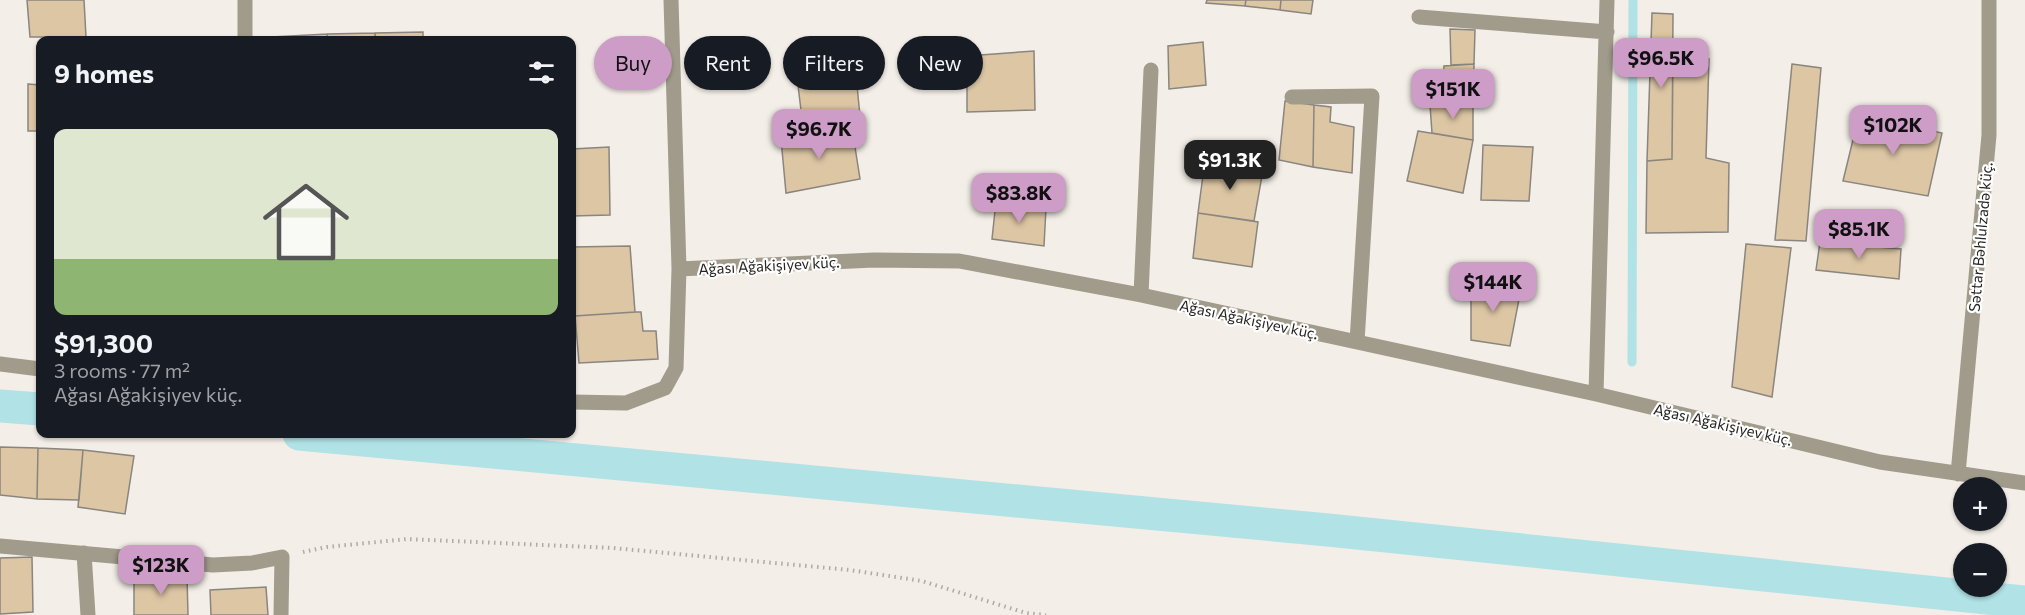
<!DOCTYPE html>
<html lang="en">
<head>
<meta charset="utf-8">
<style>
	body { margin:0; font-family:Commissioner,sans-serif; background:#20242c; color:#f1f3f6; height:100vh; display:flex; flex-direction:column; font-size:22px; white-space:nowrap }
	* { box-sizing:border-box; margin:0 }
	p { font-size:20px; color:#9ea1a6 }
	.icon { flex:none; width:33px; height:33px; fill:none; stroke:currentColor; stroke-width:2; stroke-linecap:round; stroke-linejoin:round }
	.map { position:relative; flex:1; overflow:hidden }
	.sheet { position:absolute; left:36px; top:36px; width:540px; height:402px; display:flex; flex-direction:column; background:#171b24; border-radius:12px; box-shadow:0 2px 4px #0004 }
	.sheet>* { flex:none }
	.hud { position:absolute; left:594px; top:36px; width:570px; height:54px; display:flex; gap:12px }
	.buttons { position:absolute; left:1953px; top:477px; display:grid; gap:12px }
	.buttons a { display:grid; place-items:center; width:54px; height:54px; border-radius:50%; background:#171b24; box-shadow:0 2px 4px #0004; font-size:30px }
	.price { position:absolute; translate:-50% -51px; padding:0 14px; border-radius:12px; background:#cd9cc7; color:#111; font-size:20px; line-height:39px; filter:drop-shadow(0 2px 3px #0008) }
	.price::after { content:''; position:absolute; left:50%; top:36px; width:18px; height:14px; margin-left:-9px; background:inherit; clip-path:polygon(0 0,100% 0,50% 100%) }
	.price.active { background:#222; color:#fff }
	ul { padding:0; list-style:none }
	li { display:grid; align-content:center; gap:12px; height:318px; padding:0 18px }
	li span { display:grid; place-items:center; height:186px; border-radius:12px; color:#555 }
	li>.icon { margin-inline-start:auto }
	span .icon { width:108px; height:108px; fill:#fffc; stroke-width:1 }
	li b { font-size:26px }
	h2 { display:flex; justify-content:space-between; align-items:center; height:72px; padding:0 18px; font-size:26px }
	.pill { padding:0 21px; border-radius:27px; background:#171b24; box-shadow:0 2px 4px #0004; font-size:21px; line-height:54px }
	.pill.active { background:#cd9cc7; color:#111 }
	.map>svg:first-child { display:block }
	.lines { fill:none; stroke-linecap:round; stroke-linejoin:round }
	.stream { stroke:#b0e2e6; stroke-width:9 }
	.canal { stroke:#b0e2e6; stroke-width:33 }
	.building { fill:#dcc6a4; stroke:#8a857f; stroke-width:1.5 }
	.path { stroke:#aeaaa4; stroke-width:4; stroke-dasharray:1.5 4.5; stroke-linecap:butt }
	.minor { stroke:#a19b8b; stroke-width:15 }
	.labels { text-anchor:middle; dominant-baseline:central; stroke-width:4.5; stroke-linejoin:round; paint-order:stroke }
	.street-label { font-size:15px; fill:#272523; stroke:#fff }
</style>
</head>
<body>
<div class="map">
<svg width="2025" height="615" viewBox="0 0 2025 615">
	<rect width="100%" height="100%" fill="#f3eee7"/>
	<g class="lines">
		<path class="stream" d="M1632 362 1633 0"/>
		<path class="canal" d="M0 406 40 409
			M299 434 1328 530 2025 602"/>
	</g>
	<path class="building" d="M27 0H84L86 37H30Z
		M1207 0H1246L1245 6 1206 3Z
		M1246 0H1281L1280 10 1245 6Z
		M1281 0H1313L1311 14 1280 10Z
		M1652 13 1673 14 1672 159 1647 161Z
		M1450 29 1475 30 1474 64 1451 65Z
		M423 32V40H376L375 33Z
		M375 33V40H328L327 34Z
		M327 34 328 40H272V37Z
		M1203 42 1206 85 1169 89 1168 46Z
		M1034 51 1035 110 967 112V56Z
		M1673 58 1709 59 1706 158 1729 163 1728 232 1646 233 1647 161 1672 159Z
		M855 64 861 127 804 135 796 69Z
		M1474 64 1473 103 1442 104 1444 66Z
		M1792 64 1821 68 1806 241 1775 240Z
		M28 84 40 85V131H28Z
		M1285 101 1314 105 1313 167 1279 160Z
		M1473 103V140L1432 133 1430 105Z
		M1314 105 1331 107 1330 122 1354 127 1352 173 1313 167Z
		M1859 115 1942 133 1928 196 1843 181Z
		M852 128 860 179 786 193 781 139Z
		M1418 131 1473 140 1463 193 1407 181Z
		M1483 145 1533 147 1529 201 1481 200Z
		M609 147 610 215 572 216V149Z
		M1205 160 1263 170 1254 221 1198 213Z
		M996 201 1046 208 1044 246 992 239Z
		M1198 213 1258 222 1252 267 1193 258Z
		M1820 242 1901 249 1899 279 1816 270Z
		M1746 244 1791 248 1772 397 1732 387Z
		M630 246 635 312 575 316 572 247Z
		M572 258 575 316 572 317Z
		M1471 282 1521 289 1510 346 1471 340Z
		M635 312H641L643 331H656L658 359 579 363 575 316Z
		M0 447 38 448 37 499 0 495Z
		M38 448 83 450 79 500 37 499Z
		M83 450 134 456 125 514 78 507Z
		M32 557 33 612 0 614V558Z
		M187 576 188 615H134V578Z
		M266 587 268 615H211L210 590Z"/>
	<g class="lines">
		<path class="path" d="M303 552 327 547 407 539 613 548 850 570 922 581 1026 613 1046 615"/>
		<path class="minor" d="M245 0V40
			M671 0 679 269
			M1419 17 1607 32
			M1292 97 1372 96 1357 342
			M1141 295 1151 70
			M0 364 40 369
			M1596 394 1607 0
			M572 402 626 403 665 388 676 368 679 269 874 260 959 261 1141 295 1357 342 1596 394 1880 462 2025 483
			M1958 474 1989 135V0
			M0 546 213 565 252 563 282 557 281 615
			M84 553 88 615"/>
	</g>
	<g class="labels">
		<g class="street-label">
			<text transform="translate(1980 237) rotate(-85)">Səttar Bəhlulzadə küç.</text>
			<text transform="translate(769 265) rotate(-3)">Ağası Ağakişiyev küç.</text>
			<text transform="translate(1249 319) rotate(12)">Ağası Ağakişiyev küç.</text>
			<text transform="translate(1723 424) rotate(13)">Ağası Ağakişiyev küç.</text>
		</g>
	</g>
</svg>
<div class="buttons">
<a>+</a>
<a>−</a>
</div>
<b class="price" style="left:1661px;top:89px">$96.5K</b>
<b class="price" style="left:1453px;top:120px">$151K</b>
<b class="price" style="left:1893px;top:156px">$102K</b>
<b class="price" style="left:819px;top:160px">$96.7K</b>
<b class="price active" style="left:1230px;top:191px">$91.3K</b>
<b class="price" style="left:1019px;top:224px">$83.8K</b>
<b class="price" style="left:1859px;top:260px">$85.1K</b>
<b class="price" style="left:1493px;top:313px">$144K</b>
<b class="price" style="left:161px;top:596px">$123K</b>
<div class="hud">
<a class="pill active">Buy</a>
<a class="pill">Rent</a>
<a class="pill">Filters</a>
<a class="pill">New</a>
</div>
<section class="sheet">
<h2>9 homes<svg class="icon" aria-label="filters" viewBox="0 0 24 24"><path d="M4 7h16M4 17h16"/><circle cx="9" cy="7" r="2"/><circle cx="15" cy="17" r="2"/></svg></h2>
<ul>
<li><span style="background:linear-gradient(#dfe7d0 70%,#8fb573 0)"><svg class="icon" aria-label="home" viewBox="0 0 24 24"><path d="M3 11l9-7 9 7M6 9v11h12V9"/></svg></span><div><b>$91,300</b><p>3 rooms · 77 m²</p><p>Ağası Ağakişiyev küç.</p></div></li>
</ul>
</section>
</div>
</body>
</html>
